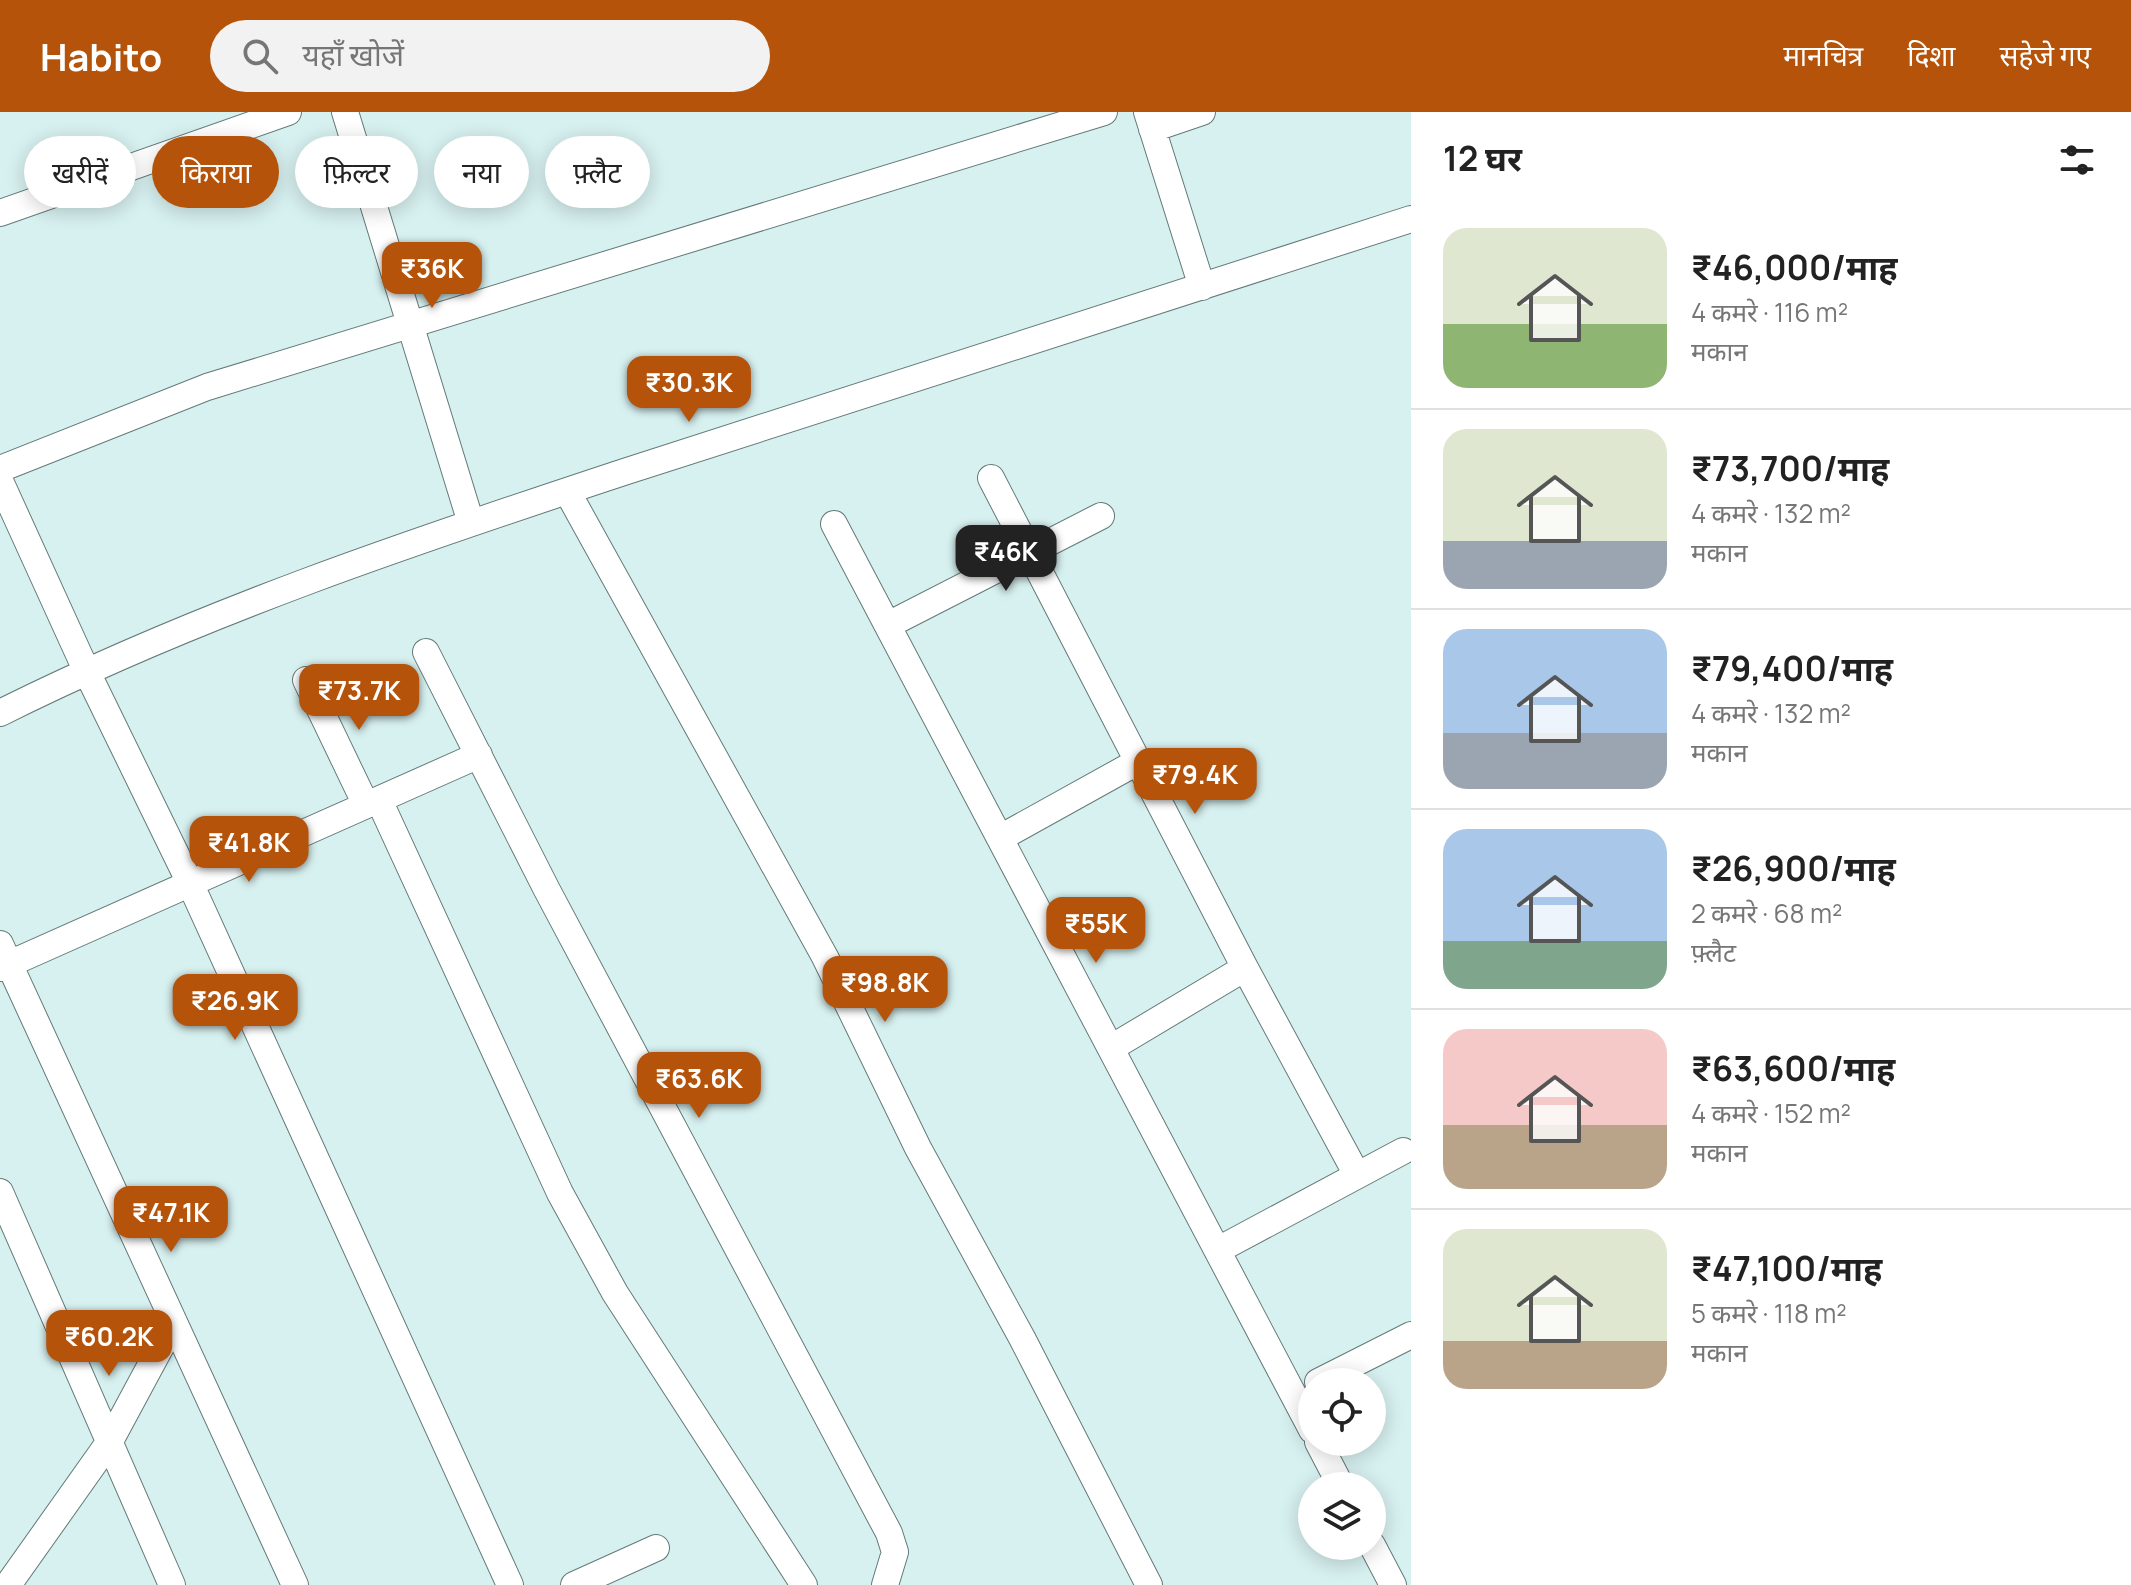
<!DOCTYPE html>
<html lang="hi">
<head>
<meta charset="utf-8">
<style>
	body { margin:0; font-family:Manrope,"Noto Sans Devanagari",sans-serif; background:#f2f2f2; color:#222; height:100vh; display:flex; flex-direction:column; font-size:30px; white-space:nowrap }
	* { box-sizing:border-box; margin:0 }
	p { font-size:26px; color:#767676 }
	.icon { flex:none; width:44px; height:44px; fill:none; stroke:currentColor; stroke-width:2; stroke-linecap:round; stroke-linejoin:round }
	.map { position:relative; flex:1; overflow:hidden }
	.side { display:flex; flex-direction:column; background:#fff; width:720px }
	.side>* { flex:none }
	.hud { position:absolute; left:24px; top:24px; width:760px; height:72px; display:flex; gap:16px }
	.controls { position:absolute; left:1298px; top:1256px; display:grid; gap:16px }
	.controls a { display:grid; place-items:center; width:88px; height:88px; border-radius:50%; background:#fff; box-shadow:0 4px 20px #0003; font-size:40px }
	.price { position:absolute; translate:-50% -68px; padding:0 18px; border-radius:16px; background:#b45309; color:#fff; font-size:26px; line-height:52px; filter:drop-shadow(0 2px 4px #0008) }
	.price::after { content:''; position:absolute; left:50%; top:48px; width:24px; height:18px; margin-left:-12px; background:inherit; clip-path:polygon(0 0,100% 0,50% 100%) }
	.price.active { background:#222; color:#fff }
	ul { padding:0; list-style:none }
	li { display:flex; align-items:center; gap:24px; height:200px; padding:0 32px }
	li+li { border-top:2px solid #e0e0e0 }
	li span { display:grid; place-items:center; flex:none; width:224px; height:160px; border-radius:24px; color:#555 }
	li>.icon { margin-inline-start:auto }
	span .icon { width:96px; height:96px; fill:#fffc; stroke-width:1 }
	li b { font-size:34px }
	h2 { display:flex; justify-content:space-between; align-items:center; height:96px; padding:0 32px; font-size:34px }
	.chip { padding:0 28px; border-radius:36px; background:#fff; box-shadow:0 4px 20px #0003; font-size:28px; line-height:72px }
	.chip.active { background:#b45309; color:#fff }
	header { display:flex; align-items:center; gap:48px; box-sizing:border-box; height:112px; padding:0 40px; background:#b45309; color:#fff }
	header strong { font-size:38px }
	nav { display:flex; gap:44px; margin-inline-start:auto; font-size:28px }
	.search { width:560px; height:72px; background:#f2f2f2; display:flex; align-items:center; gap:20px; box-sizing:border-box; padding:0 28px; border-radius:44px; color:#767676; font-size:30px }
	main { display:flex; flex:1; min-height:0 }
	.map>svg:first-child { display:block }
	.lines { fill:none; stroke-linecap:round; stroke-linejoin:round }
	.minor-casing { stroke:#627a78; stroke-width:28 }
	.minor { stroke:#fff; stroke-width:26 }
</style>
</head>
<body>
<header>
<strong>Habito</strong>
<div class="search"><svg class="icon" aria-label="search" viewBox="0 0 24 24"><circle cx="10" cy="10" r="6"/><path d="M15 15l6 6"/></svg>यहाँ खोजें</div>
<nav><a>मानचित्र</a><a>दिशा</a><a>सहेजे गए</a></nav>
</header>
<main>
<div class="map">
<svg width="1411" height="1473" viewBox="0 0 1411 1473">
	<rect width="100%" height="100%" fill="#d7f1f0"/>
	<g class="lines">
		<g class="minor-casing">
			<path id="minor" d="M345 0 471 411
				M1147 0 1202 175
				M1152 17 1202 0
				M0 101 288 0
				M0 357 207 275 1104 0
				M991 366 1245 856 1357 1063
				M0 369 86 558 190 771 510 1473
				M567 379 825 845 918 1036 1022 1226 1149 1473
				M834 412 1312 1318
				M888 513 1101 404
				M426 540 547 778 889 1421 895 1440 885 1473
				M306 568 366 693
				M0 601C200 501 412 430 624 360 886 274 1149 192 1411 107
				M379 688 560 1081 615 1181 804 1473
				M1000 726 1139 649
				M0 832 295 1473
				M0 856 479 643
				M1111 936 1245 856
				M0 1080 172 1473
				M1218 1138 1403 1039
				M1318 1270 1411 1223
				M1318 1330 1341 1374
				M1372 1433 1393 1473
				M8 1473 110 1329 174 1210
				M574 1473 656 1436"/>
		</g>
		<use href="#minor" class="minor"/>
	</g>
</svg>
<div class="controls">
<a><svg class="icon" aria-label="locate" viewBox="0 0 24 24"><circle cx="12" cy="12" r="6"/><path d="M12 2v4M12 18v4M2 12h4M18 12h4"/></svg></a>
<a><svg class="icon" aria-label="layers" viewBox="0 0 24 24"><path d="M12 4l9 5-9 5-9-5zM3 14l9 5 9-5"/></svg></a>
</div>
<b class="price" style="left:432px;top:198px">₹36K</b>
<b class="price" style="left:689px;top:312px">₹30.3K</b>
<b class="price active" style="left:1006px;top:481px">₹46K</b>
<b class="price" style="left:359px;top:620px">₹73.7K</b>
<b class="price" style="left:1195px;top:704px">₹79.4K</b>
<b class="price" style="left:249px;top:772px">₹41.8K</b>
<b class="price" style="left:1096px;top:853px">₹55K</b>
<b class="price" style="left:885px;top:912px">₹98.8K</b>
<b class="price" style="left:235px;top:930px">₹26.9K</b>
<b class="price" style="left:699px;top:1008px">₹63.6K</b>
<b class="price" style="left:171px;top:1142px">₹47.1K</b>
<b class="price" style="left:109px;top:1266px">₹60.2K</b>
<div class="hud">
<a class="chip">खरीदें</a>
<a class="chip active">किराया</a>
<a class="chip">फ़िल्टर</a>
<a class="chip">नया</a>
<a class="chip">फ़्लैट</a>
</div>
</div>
<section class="side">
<h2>12 घर<svg class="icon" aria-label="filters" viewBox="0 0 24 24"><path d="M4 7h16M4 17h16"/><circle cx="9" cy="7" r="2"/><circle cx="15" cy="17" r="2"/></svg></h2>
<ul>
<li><span style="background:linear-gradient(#dfe7d0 60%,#8fb573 0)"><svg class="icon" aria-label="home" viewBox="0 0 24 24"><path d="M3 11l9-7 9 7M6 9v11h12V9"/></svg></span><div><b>₹46,000/माह</b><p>4 कमरे · 116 m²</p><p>मकान</p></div></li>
<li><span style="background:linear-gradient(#dfe7d0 70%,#9aa5b1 0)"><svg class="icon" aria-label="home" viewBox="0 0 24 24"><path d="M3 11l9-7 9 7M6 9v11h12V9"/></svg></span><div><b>₹73,700/माह</b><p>4 कमरे · 132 m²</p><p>मकान</p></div></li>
<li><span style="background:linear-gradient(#a9c7e8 65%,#9aa5b1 0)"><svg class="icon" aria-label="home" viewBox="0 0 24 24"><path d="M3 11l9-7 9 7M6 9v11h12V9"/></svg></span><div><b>₹79,400/माह</b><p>4 कमरे · 132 m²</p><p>मकान</p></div></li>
<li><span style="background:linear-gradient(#a9c7e8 70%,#7fa58c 0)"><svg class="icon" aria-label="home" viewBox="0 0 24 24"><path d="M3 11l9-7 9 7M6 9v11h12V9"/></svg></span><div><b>₹26,900/माह</b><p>2 कमरे · 68 m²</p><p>फ़्लैट</p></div></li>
<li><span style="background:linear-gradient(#f6c9c9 60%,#b9a48a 0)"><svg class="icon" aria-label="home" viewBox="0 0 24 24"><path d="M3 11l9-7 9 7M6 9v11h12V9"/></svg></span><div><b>₹63,600/माह</b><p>4 कमरे · 152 m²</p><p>मकान</p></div></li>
<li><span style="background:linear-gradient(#dfe7d0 70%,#b9a48a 0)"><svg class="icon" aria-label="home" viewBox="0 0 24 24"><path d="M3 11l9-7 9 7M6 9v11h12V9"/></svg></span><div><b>₹47,100/माह</b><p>5 कमरे · 118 m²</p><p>मकान</p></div></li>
</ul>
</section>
</main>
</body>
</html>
